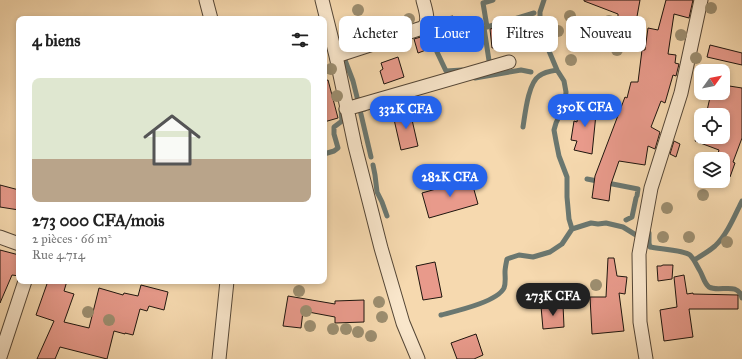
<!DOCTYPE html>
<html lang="fr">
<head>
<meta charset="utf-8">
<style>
	body { margin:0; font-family:"IM FELL Great Primer",serif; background:#f6f6f6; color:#222; height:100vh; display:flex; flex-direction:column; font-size:15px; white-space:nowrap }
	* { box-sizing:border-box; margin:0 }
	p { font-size:13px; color:#767676 }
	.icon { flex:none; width:22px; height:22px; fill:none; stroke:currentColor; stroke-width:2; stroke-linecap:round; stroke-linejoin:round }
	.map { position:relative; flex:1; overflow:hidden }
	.sheet { position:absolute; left:16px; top:16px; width:311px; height:268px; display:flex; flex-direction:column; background:#fff; border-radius:8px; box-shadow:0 2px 6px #0003 }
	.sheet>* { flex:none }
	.top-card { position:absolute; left:339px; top:16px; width:343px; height:36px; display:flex; gap:8px }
	.needle { width:26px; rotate:57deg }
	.buttons { position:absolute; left:694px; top:64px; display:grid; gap:8px }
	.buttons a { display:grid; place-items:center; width:36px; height:36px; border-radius:8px; background:#fff; box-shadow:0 2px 6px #0003; font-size:20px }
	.price { position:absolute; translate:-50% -34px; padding:0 9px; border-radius:14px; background:#2563eb; color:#fff; font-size:13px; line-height:26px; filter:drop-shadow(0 1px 2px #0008) }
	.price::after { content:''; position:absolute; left:50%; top:24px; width:12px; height:9px; margin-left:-6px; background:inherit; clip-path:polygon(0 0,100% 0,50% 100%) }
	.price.on { background:#222; color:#fff }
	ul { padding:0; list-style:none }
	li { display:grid; align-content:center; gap:8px; height:212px; padding:0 16px }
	li span { display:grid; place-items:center; height:124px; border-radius:8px; color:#555 }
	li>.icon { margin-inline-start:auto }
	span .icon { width:72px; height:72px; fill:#fffc; stroke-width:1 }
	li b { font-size:17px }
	h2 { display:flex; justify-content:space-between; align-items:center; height:48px; padding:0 16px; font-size:17px }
	.pill { padding:0 14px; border-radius:8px; background:#fff; box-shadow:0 2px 6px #0003; font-size:14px; line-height:36px }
	.pill.on { background:#2563eb; color:#fff }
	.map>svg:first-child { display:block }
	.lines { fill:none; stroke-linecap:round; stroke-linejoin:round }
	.stream { stroke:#6a7770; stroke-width:5 }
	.building { fill:#e89a8b; stroke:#1e150e }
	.minor-casing { stroke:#544636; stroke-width:15 }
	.minor { stroke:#f9e6cb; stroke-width:13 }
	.tree { fill:#9c8e70 }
</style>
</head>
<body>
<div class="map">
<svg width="742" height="359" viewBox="0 0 742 359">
	<rect width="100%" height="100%" fill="#f6d9af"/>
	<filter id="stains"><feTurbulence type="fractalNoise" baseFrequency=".005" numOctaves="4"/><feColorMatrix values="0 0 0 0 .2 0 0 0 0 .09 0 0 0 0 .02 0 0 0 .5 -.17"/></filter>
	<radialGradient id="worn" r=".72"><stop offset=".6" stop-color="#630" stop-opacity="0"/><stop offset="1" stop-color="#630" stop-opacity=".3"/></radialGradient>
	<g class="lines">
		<path class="stream" d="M493 0 483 3 487 27 534 13
			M544 0 540 12V21L541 32 557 70 564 81 566 92 565 103 556 123 554 130 556 141 559 156 567 177V197L569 219 572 229
			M461 33 484 28 490 67
			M437 52 446 71 462 70
			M343 55 353 81 358 101
			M475 78 521 70 531 72
			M365 109 360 110 371 157
			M523 127C525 115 528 83 539 76 544 72 550 71 557 70
			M334 133V127L342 121 341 109
			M324 154 334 151 338 148 334 134
			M373 165 375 175 377 192 382 202 387 216
			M587 179 638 189 637 196
			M626 220 632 217 636 198
			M649 233V243L650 247C659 249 683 250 690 255 694 259 697 266 700 271 703 276 704 283 709 287 719 293 738 281 742 298
			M694 260C701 256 708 252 715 246 727 235 735 215 742 201
			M441 315C456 311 497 302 504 288 506 283 505 277 505 272 505 268 506 264 507 259L519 255 533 257 550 252 562 244 572 229 591 223 598 224 606 223 623 227 636 235 641 236"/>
	</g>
	<path class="building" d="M584 0H640L636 22 618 18V14L584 1Z
		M666 0H693L689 18 674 14 668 54 676 55 675 63 679 64 676 76 673 75 665 103 661 101 651 127 660 132 655 149 648 146 645 165 619 161 611 184 609 201 592 198 595 176 625 97 627 98 631 82H638L642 50H645L648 28 658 30Z
		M453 16 458 34 441 36 435 19Z
		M512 24 517 44 492 48 490 29Z
		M429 33 434 47 418 53 414 39 424 36Z
		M710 45 742 53V65L707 57Z
		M398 57 404 77 384 84 380 71 383 69 381 63Z
		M328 80 338 118 324 122V81Z
		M723 85 742 88V138L733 162 735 163 730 177 723 174V159H716L719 150 695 141 701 128V137H723V115H706L711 93H723Z
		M579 102 597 104 592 154 574 150 577 141 571 140 574 121 577 122Z
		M410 111 418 146 401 150 393 115Z
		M674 141 680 144 676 157 670 154Z
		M471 179 478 204 429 218 422 193Z
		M0 185 19 190V210L0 207Z
		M0 250 19 255V276L12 275 0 303Z
		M608 258H614L617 276 627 277 625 294 619 293 624 331 592 334 590 297H606Z
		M435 262 442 297 423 300 416 266Z
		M663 265H673L672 279 658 281 657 266H661Z
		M684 275 687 294 693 293V294L738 295V309H689L693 337 664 341 660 310 677 307 674 277Z
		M48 281H67L64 291 74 294 64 322 89 328 99 288 123 295 124 293 138 296 141 285 168 292 164 310 149 306 147 311 140 309 133 335 125 333V334L114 331 107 359 60 347 55 359H37L54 321 36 315Z
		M288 296 335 304V301L364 300V322L335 323V317L303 311 301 328 283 326Z
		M563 305 564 327 543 329 541 306Z
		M476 334 483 355 474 359H457L451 343Z"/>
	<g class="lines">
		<g class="minor-casing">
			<path id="minor" d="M206 0 211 19
				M322 0 336 56 355 146 381 248 403 323 418 359
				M336 56 422 28C431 23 425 9 423 0
				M346 109 509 62
				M0 237 19 244
				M0 357 25 281
				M219 359 227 281
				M646 359 640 322 639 254 651 188 681 93 701 0"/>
		</g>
		<use href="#minor" class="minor"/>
	</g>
	<g class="tree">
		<circle cx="711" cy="8" r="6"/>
		<circle cx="358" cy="10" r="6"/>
		<circle cx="570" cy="16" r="6"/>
		<circle cx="409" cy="19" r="6"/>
		<circle cx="609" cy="21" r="6"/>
		<circle cx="635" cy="30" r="6"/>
		<circle cx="558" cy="31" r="6"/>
		<circle cx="681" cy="35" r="6"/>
		<circle cx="617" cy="50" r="6"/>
		<circle cx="696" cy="58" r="6"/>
		<circle cx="571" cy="60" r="6"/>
		<circle cx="331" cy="69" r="6"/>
		<circle cx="337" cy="96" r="6"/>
		<circle cx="703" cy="195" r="6"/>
		<circle cx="667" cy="208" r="6"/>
		<circle cx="663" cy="237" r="6"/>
		<circle cx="689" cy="237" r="6"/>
		<circle cx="727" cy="242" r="6"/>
		<circle cx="596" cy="285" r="6"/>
		<circle cx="299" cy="291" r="6"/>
		<circle cx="379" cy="302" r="6"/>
		<circle cx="306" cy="311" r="6"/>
		<circle cx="88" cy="312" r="6"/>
		<circle cx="382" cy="317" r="6"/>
		<circle cx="109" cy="320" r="6"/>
		<circle cx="310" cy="326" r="6"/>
		<circle cx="333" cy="329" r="6"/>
		<circle cx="346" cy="329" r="6"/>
		<circle cx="358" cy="332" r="6"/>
		<circle cx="371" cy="336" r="6"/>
	</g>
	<rect width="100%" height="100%" filter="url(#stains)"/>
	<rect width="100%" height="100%" fill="url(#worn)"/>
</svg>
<div class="buttons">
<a><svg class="needle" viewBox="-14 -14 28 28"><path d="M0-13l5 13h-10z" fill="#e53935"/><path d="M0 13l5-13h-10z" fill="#767676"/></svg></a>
<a><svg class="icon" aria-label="locate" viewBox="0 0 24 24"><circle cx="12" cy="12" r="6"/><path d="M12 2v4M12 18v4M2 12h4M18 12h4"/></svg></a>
<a><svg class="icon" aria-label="layers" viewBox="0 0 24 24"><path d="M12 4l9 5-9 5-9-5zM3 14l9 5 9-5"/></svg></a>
</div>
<b class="price" style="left:585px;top:128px">350K CFA</b>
<b class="price" style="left:406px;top:130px">332K CFA</b>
<b class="price" style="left:450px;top:198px">282K CFA</b>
<b class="price on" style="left:553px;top:317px">273K CFA</b>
<div class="top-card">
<a class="pill">Acheter</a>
<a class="pill on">Louer</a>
<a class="pill">Filtres</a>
<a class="pill">Nouveau</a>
</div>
<section class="sheet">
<h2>4 biens<svg class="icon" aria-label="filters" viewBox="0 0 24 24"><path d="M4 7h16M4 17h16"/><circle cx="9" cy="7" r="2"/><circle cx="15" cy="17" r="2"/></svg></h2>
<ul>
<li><span style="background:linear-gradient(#dfe7d0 65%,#b9a48a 0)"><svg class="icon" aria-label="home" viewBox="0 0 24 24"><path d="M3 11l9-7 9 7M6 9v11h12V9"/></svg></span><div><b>273 000 CFA/mois</b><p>2 pièces · 66 m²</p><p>Rue 4.714</p></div></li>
</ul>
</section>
</div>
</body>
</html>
